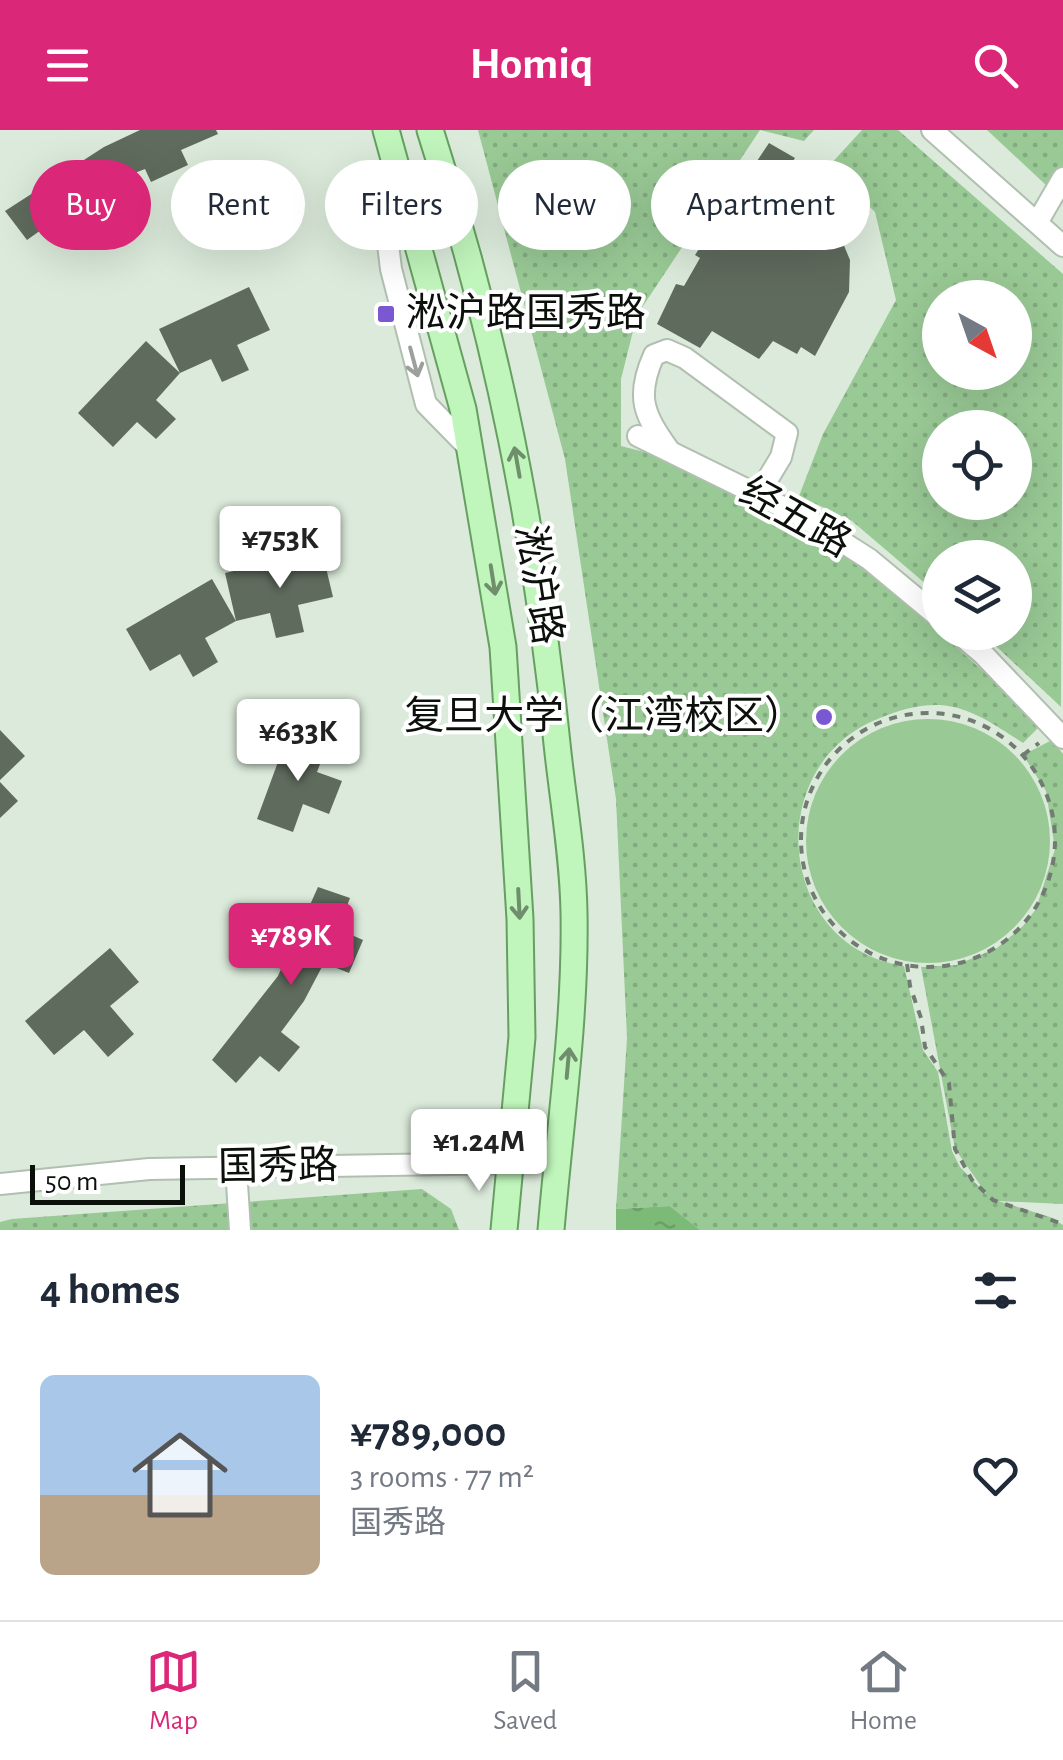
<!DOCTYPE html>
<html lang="en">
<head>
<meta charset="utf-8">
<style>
	body { margin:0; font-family:"Alegreya Sans","Noto Sans SC",sans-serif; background:#f2f2f3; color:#1f2937; height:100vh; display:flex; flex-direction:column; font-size:38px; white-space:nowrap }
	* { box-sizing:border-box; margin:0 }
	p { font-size:32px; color:#747a83 }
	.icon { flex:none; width:55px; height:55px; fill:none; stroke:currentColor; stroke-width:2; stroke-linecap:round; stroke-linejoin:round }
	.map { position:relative; height:1100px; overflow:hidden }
	.panel { display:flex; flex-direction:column; background:#fff; flex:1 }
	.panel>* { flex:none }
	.hud { position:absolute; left:30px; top:30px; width:1005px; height:90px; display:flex; gap:20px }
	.needle { width:65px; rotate:140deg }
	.controls { position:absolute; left:922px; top:150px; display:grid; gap:20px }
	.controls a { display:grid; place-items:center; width:110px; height:110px; border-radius:50%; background:#fff; box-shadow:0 10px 40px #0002; font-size:50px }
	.scale { position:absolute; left:30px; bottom:25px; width:155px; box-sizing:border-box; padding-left:10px; border:5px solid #0b100b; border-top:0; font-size:28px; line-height:35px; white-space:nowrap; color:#0b100b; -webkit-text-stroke:8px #fff; paint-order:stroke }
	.price { position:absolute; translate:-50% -85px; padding:0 22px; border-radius:10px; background:#fff; color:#222; font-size:32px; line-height:65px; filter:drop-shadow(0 2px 5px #0008) }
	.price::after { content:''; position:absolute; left:50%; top:60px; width:30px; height:22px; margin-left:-15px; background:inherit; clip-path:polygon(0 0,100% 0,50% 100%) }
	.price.selected { background:#db2777; color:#fff }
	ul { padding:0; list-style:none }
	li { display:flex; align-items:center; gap:30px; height:250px; padding:0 40px }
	li span { display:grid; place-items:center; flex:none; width:280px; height:200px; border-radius:15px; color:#555 }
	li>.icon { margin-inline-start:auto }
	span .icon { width:120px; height:120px; fill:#fffc; stroke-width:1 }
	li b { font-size:42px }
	h2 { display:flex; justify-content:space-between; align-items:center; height:120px; padding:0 40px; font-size:42px }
	.tag { padding:0 35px; border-radius:45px; background:#fff; box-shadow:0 10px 40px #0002; font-size:35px; line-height:90px }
	.tag.selected { background:#db2777; color:#fff }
	header { display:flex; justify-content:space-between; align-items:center; height:130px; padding:0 40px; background:#db2777; color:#fff; font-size:45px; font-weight:700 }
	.tabs { display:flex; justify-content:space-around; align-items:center; height:140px; border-top:2px solid #e0e1e3; background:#fff; font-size:28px; color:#747a83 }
	.tabs a { display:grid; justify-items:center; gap:5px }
	.tabs .selected { color:#db2777 }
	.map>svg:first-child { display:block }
	.grass { fill:url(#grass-dots); fill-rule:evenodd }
	.pitch { fill:#99c995 }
	.water { fill:url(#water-ripples) }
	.building { fill:#5f6b5d }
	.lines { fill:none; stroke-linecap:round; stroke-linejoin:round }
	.minor-casing { stroke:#b1bfb0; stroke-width:24 }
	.major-casing { stroke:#65a061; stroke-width:29 }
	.path { stroke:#717b71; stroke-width:4; stroke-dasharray:8 8; stroke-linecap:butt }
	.minor { stroke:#fff; stroke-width:20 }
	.major { stroke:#c0f5bc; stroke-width:25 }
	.oneway { stroke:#9d9f9d }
	.oneway2 { stroke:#6f8e6c }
	.poi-dot { fill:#7a58d2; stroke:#fff; stroke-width:4 }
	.labels { text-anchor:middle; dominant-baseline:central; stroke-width:8; stroke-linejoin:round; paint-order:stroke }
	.poi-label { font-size:40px; fill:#0b100b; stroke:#fff; text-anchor:start }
	.street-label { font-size:40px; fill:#0b100b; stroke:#fff }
</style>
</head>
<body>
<header><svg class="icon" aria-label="menu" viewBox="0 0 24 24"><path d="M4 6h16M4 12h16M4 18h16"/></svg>Homiq<svg class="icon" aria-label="search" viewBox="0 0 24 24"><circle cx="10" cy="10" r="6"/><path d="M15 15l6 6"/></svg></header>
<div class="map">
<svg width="1063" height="1100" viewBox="0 0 1063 1100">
	<defs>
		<pattern id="grass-dots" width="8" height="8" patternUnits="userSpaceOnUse" patternTransform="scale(2.5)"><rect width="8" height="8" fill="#99c995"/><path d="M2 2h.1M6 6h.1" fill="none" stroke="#82ac7f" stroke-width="1.8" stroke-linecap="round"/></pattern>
		<pattern id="water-ripples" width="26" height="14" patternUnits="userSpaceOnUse" patternTransform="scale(2.5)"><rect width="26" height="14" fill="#7cba77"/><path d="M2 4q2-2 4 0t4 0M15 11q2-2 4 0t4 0" fill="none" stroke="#6a9f66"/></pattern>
	</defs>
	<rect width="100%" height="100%" fill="#dbeada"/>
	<path class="grass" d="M478 0H814L804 11 760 0 637 185 621 249V316L652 324 803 394 867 437 1042 594 1023 613C998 597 971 577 940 575 920 574 898 580 880 588 760 634 776 817 904 836L923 920 938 942 952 1021 960 1037 988 1066 955 1019 921 837 956 835 997 818 1023 796 1036 779 1055 719 1046 661 1023 625 1052 610 1063 624V1074L998 1071 1050 1087 1063 1095V1100H700L670 1076 616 1079 627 908 616 669 565 329Z
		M862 0H898L1063 144 1061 577 982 503 1015 502V428H940V466L852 391 799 366 823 304 896 170 875 82 828 37ZM940 168H1015V242H940ZM940 298H1015V372H940Z
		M987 0H1063V71Z
		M422 1059 451 1079 459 1100H0V1092L12 1089Z"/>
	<path class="pitch" d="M806 711a122 122 0 1 1 244 0a122 122 0 1 1-244 0Z"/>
	<path class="water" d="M670 1076 700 1100H616V1079Z"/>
	<path class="building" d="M140 0H216L218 4 181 20 188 35 151 52 145 39 119 49 94 66 104 81 66 106 55 90 27 110 5 81 104 17Z
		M769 13 795 28 780 51 827 87 840 106 850 130 849 162 815 226 801 217 797 224 773 211 759 229 712 201 700 218 657 194 676 154 684 156 700 128 695 125Z
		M249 157 270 200 237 215 249 240 222 252 211 229 180 243 156 270 176 289 156 309 137 292 113 317 78 283 146 211 180 243 159 199Z
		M322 421 333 467 298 475 304 502 276 508 270 483 236 491 225 443Z
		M212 449 236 491 205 508 218 532 193 547 180 524 150 541 126 499Z
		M0 600 25 626 0 650Z
		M289 602 327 616 317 642 342 651 329 684 303 674 293 702 257 689Z
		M0 652 18 671 0 688Z
		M318 757 350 768 338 799 363 810 349 843 324 833 304 871 281 902 300 917 279 942 260 926 236 953 212 930 278 846Z
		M110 818 139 852 110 876 134 904 108 927 84 900 54 925 25 891Z"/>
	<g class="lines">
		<g class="minor-casing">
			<path id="minor" d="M932 0 1063 116
				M408 74 387 106 391 139 426 274 471 320
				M1037 93 1063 48
				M638 306 805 388 869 429 940 488
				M669 320C644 285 635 267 654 225L667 220 685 228 787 303 781 327 758 365
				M957 502 984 525 1063 608
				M236 1038 240 1100
				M0 1054 149 1039 510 1033"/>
		</g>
		<g class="major-casing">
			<path id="major" d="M386 0 463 279 503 517 520 789 522 907 504 1100
				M430 0C497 206 537 408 558 623 564 676 573 729 574 782 576 888 560 994 551 1100"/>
		</g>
		<path class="path" d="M801 710a127 127 0 1 1 254 0a127 127 0 1 1-254 0Z
			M1023 625 1039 613
			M907 834 910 856 921 888 925 917 949 953 955 1019 972 1050 993 1070 1063 1094"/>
		<use href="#minor" class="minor"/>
		<use href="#major" class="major"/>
	</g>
	<defs><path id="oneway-shaft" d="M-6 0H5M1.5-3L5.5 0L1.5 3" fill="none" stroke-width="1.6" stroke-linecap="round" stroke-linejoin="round" transform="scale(2.5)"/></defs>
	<use class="oneway" href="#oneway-shaft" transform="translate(414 232) rotate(75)"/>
	<g class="oneway2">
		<use href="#oneway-shaft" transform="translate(517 332) rotate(-100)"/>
		<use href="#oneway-shaft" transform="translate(493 450) rotate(81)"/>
		<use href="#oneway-shaft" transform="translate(519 774) rotate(87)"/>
		<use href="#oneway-shaft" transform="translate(568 933) rotate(-85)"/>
	</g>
	<g class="poi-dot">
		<rect x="376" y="174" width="20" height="20" rx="5"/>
		<circle cx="824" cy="587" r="10"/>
	</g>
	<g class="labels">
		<g class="poi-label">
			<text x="406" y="184">淞沪路国秀路</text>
			<text x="804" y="587" text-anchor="end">复旦大学（江湾校区）</text>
		</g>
		<g class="street-label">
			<text transform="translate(795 388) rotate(29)">经五路</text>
			<text transform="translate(538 455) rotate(81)">淞沪路</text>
			<text transform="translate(278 1037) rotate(-1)">国秀路</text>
		</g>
	</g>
</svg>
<div class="controls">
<a><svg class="needle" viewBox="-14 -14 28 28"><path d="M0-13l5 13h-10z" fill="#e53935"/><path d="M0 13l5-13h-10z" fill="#747a83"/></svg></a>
<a><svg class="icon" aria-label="locate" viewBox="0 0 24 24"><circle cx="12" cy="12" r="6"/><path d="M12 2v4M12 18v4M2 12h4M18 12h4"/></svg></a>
<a><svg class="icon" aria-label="layers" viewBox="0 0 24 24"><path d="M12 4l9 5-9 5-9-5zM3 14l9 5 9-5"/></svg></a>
</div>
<div class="scale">50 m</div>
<b class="price" style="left:280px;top:461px">¥753K</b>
<b class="price" style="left:298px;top:654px">¥633K</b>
<b class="price selected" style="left:291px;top:858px">¥789K</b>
<b class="price" style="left:479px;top:1064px">¥1.24M</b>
<div class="hud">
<a class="tag selected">Buy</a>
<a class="tag">Rent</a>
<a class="tag">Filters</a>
<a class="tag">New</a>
<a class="tag">Apartment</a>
</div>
</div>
<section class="panel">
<h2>4 homes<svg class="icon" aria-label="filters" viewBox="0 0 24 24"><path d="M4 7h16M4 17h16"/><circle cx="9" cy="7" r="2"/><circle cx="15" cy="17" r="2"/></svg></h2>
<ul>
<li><span style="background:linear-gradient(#a9c7e8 60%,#b9a48a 0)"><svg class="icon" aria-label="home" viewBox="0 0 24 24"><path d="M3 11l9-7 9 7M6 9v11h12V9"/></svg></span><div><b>¥789,000</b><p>3 rooms · 77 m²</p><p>国秀路</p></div><svg class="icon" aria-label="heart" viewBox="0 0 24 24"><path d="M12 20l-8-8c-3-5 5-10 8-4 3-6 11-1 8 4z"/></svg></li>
</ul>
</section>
<nav class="tabs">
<a class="selected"><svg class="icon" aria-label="map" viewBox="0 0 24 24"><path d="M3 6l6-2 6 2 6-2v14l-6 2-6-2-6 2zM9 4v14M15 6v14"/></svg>Map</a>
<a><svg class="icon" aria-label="saved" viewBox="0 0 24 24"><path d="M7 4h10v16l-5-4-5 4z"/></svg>Saved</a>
<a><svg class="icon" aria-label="home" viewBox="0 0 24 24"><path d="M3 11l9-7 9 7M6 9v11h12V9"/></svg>Home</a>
</nav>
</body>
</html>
